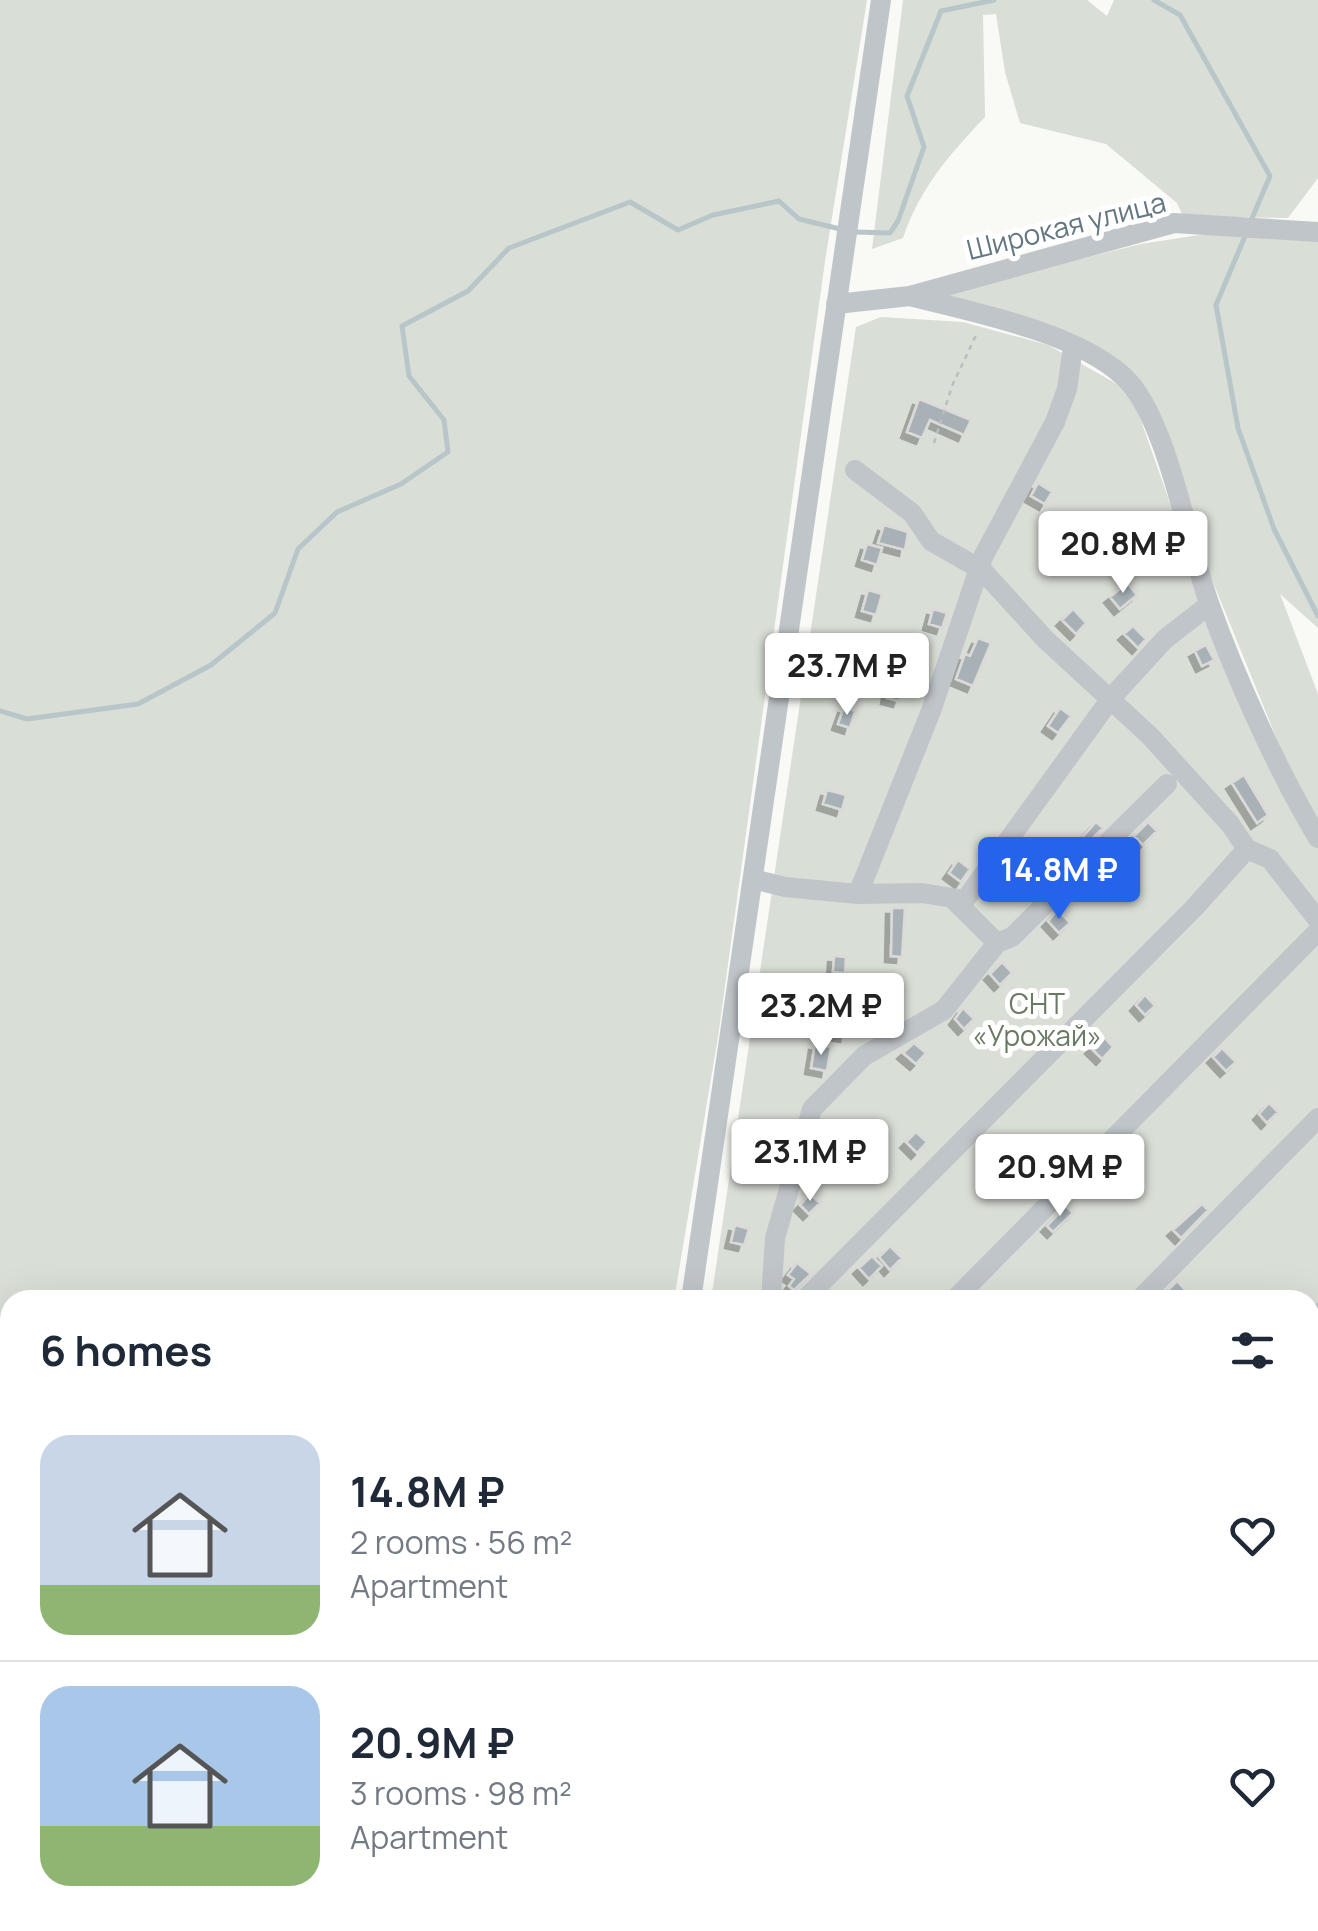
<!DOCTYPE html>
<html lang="en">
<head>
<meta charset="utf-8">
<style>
	body { margin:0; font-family:Manrope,sans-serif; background:#f2f2f3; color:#1f2937; height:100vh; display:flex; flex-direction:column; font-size:38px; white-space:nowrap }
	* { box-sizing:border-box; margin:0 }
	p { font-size:32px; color:#747a83 }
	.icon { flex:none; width:55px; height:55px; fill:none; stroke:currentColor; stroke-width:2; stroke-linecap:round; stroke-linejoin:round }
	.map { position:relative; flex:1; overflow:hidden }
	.drawer { position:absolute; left:0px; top:1290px; width:1320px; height:642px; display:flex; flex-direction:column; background:#fff; border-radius:30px 30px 0 0; box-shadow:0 10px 40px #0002 }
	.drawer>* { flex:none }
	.price { position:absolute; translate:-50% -85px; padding:0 22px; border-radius:10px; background:#fff; color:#222; font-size:32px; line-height:65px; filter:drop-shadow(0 2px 5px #0008) }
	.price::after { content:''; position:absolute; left:50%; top:60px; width:30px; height:22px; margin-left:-15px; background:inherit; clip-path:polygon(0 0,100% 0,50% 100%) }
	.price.selected { background:#2563eb; color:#fff }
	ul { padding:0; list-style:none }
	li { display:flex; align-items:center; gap:30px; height:250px; padding:0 40px }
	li+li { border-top:2px solid #e0e1e3 }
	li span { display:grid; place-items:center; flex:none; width:280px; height:200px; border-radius:30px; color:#555 }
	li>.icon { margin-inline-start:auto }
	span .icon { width:120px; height:120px; fill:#fffc; stroke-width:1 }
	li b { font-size:42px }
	h2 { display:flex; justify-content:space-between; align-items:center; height:120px; padding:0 40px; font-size:42px }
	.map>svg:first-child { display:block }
	.green { fill:#d9ded6 }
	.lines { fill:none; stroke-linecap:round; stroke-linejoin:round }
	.stream { stroke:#b8c6c9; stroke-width:5 }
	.building { fill:#a7b1b6; stroke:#dbdad9; stroke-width:2.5; filter:url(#shadow) }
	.path { stroke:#babec1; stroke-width:2.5; stroke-dasharray:5 5; stroke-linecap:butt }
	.minor { stroke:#c0c5c9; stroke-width:20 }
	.labels { text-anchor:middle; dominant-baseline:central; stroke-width:10; stroke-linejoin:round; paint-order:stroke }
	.street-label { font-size:28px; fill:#647781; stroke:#fff }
	.park-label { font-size:28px; fill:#697963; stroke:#fff }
</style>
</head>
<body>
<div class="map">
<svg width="1318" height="1931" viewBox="0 0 1318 1931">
	<defs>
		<filter id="shadow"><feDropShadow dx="-6" dy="6" stdDeviation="0" flood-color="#0004"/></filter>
	</defs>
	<rect width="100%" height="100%" fill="#f9f9f6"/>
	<path class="green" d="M0 0H867L825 261 718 1037 674 1300H10V1922L455 1923 453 1931H0Z
		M903 0H1087L1107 16 1114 0H1318V178L1288 218 1183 216 1177 203 1106 144 1020 123 1005 72 996 14 983 15 985 117C949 155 920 188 903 238L872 249Z
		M1231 230 1318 240V628L1280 594 1318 694V823L1289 769 1126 368 954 307 947 292 1141 244Z
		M881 317 963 322 1048 345 1131 392 1207 609 1318 845V1931H483V1922H1310V1300H711L856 327Z"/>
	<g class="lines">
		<path class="stream" d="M1154 0 1180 15 1270 176 1250 223
			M855 232 890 233 898 221 924 147 907 96 941 11 994 0
			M1246 234 1216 305 1238 428 1274 529 1318 616
			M0 711 27 719 138 704 211 665 275 613 298 549 337 512 401 484 448 452 444 420 409 376 402 326 468 291 509 248 630 202 678 230 713 215 779 201 799 219 844 230"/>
	</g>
	<path class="building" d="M919 399 971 420 964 435 930 420 922 438 907 432Z
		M1038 483 1052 492 1045 504 1031 496Z
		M1142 521 1152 530 1130 555 1133 557 1124 570 1108 559Z
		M884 525 908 532 905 550 878 543Z
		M867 544 882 548 877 565 862 560Z
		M1127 583 1137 595 1120 609 1110 597Z
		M868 590 882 594 876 615 862 611Z
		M933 609 947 613 942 628 929 624Z
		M1073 609 1086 623 1076 634 1062 620Z
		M1133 626 1146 639 1138 648 1124 634Z
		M978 638 991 643 973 686 956 679 965 654 970 656Z
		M1206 645 1214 660 1202 666 1195 651Z
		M894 662 911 667 899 701 887 698Z
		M844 707 855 711 850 728 838 724Z
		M1060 708 1071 716 1058 733 1048 726Z
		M1244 775 1268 815 1257 823 1232 783Z
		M827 790 846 795 842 810 823 804Z
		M1096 822 1103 828 1059 871 1047 858 1064 843 1071 850Z
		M1148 822 1157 831 1143 845 1134 836Z
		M958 860 970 869 961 882 949 873Z
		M892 908H905L902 957 891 956Z
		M1058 910 1070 923 1059 933 1048 921Z
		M834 956 846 957 845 973 833 972Z
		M1002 962 1012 973 1000 985 990 974Z
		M1145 995 1155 1006 1145 1015 1136 1005Z
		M963 1008 974 1019 964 1029 955 1019Z
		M833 1015 849 1018 846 1036 830 1033Z
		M1103 1036 1113 1047 1102 1059 1091 1048Z
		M914 1043 926 1053 916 1064 903 1053Z
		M815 1044 831 1047 827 1071 811 1068Z
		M1222 1048 1236 1062 1226 1071 1213 1057Z
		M1269 1103 1278 1112 1267 1123 1259 1114Z
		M916 1132 927 1142 917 1153 906 1142Z
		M810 1194 820 1203 809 1214 800 1205Z
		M1202 1204 1208 1210 1181 1238 1173 1230Z
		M1066 1206 1073 1213 1053 1232 1047 1226Z
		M735 1225 749 1229 744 1245 731 1242Z
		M890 1246 902 1258 890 1270 879 1257Z
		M872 1256 882 1266 869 1279 859 1268Z
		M797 1263 811 1274 794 1290 789 1286 794 1279 788 1275Z
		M1177 1281 1187 1292 1178 1300 1168 1290Z"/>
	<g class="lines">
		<path class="path" d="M934 443 952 386 977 333
			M0 1422 10 1427
			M0 1509 10 1489
			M0 1832 10 1812
			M0 1851 10 1856
			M145 1922 162 1931
			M271 1931 276 1922"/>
		<path class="minor" d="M910 296C975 313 1073 331 1123 376 1167 415 1188 545 1209 603 1235 676 1278 772 1318 838
			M836 304 910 296 1174 223 1318 232
			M855 470 912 513 931 541 982 570 1045 639 1150 736 1230 824 1247 849 1270 859 1318 920
			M753 879 785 887 858 894 931 711 983 557 1055 422 1067 389 1073 347
			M858 894 922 893 965 900 1112 697 1165 639 1209 605
			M952 898 997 943 1012 937 1167 784
			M691 1300 881 0
			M771 1300 775 1238 812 1109 864 1056 944 1010 997 943
			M804 1300 1194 908 1247 849
			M954 1300 1318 931
			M1139 1300 1318 1118
			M1310 1321 1318 1313
			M1310 1505 1318 1497
			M1310 1690 1318 1682
			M1310 1875 1318 1867
			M677 1922 690 1931
			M983 1922 997 1931
			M1238 1922H1261
			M474 1931 475 1922
			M1107 1931 1112 1922"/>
	</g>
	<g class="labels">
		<g class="street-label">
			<text transform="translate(1066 225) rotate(-14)">Широкая улица</text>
		</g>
		<g class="park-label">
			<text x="1037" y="1003">СНТ<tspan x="1037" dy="32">«Урожай»</tspan></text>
		</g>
	</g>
</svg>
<b class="price" style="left:1123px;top:596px">20.8M ₽</b>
<b class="price" style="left:847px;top:718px">23.7M ₽</b>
<b class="price selected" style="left:1059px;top:922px">14.8M ₽</b>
<b class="price" style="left:821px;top:1058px">23.2M ₽</b>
<b class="price" style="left:810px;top:1204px">23.1M ₽</b>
<b class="price" style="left:1060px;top:1219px">20.9M ₽</b>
<section class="drawer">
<h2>6 homes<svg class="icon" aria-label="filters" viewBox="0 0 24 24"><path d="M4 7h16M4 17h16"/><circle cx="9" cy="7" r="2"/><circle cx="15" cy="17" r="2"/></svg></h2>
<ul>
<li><span style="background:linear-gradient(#c9d6e8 75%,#8fb573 0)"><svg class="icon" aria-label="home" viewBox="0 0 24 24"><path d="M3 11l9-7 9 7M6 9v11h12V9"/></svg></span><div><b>14.8M ₽</b><p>2 rooms · 56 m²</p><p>Apartment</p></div><svg class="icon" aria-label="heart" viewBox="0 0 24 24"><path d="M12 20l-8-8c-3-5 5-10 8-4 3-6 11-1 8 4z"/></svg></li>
<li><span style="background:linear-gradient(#a9c7e8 70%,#8fb573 0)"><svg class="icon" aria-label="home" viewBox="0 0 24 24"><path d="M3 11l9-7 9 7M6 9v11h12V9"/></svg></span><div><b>20.9M ₽</b><p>3 rooms · 98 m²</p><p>Apartment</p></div><svg class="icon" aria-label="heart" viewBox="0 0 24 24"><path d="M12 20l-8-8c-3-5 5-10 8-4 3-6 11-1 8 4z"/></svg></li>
</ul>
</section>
</div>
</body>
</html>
